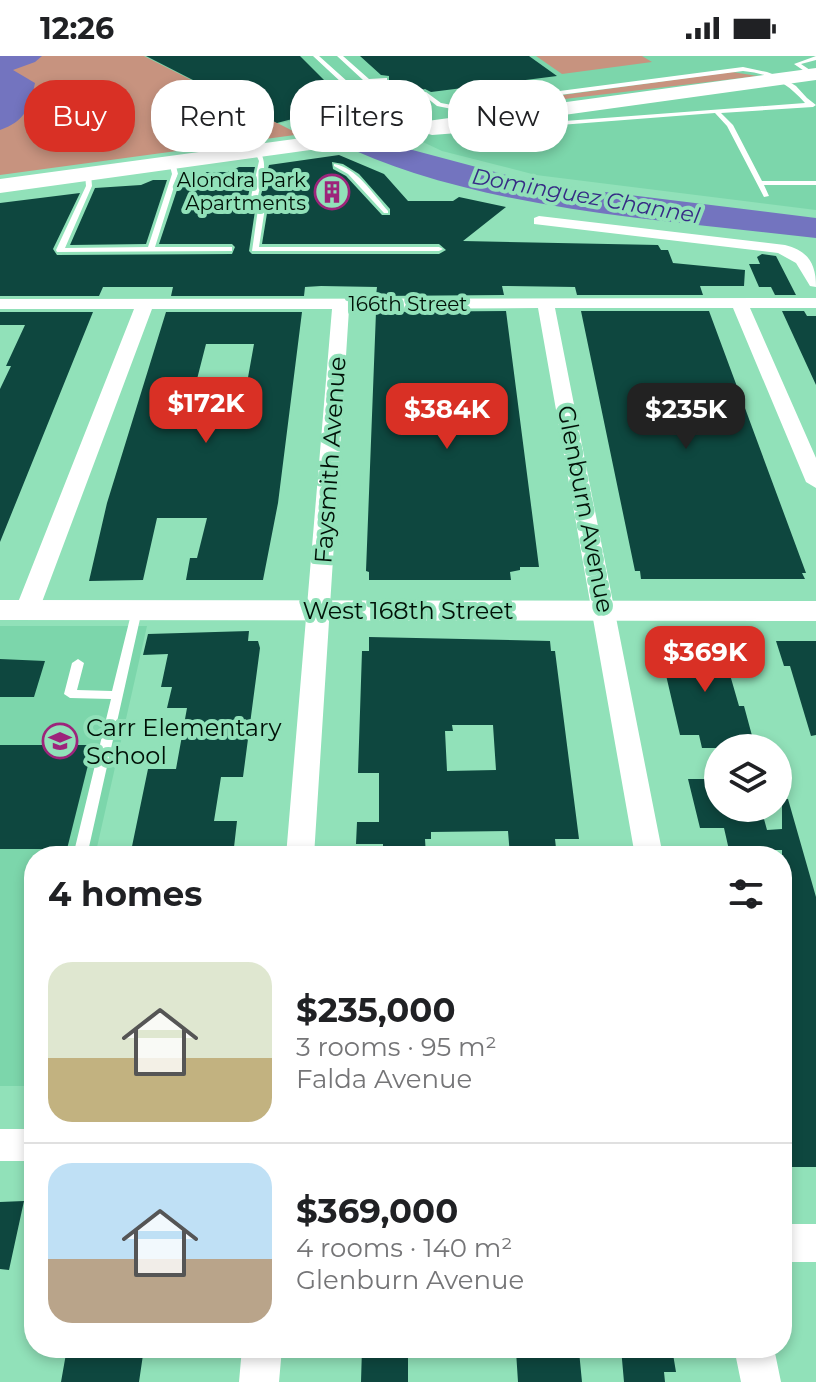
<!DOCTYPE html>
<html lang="en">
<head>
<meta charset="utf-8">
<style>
	body { margin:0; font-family:Montserrat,sans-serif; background:#f2f2f2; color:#202124; height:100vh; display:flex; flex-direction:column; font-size:30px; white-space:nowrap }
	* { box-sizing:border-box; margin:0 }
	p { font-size:26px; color:#757577 }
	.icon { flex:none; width:44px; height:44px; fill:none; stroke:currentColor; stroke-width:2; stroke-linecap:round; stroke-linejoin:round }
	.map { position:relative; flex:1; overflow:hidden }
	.panel { position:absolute; left:24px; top:790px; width:768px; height:512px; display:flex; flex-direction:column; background:#fff; border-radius:32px; box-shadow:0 4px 12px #0003 }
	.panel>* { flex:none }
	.hud { position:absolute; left:24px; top:24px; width:768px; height:72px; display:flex; gap:16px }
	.controls { position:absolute; left:704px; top:678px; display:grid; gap:16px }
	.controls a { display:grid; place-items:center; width:88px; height:88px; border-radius:50%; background:#fff; box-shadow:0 4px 12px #0003; font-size:40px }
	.price { position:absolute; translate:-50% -68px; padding:0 18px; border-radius:16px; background:#d93025; color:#fff; font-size:26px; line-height:52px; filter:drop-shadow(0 2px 4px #0008) }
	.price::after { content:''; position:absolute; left:50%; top:48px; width:24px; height:18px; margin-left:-12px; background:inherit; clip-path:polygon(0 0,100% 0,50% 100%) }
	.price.on { background:#222; color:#fff }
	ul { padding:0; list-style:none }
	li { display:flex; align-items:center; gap:24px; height:200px; padding:0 24px }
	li+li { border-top:2px solid #e0e0e0 }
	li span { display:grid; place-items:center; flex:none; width:224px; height:160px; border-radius:24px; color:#555 }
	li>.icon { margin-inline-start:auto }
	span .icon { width:96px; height:96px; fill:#fffc; stroke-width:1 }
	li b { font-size:34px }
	h2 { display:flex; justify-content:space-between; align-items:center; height:96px; padding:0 24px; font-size:34px }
	.pill { padding:0 28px; border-radius:32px; background:#fff; box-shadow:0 4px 12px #0003; font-size:28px; line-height:72px }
	.pill.on { background:#d93025; color:#fff }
	.status { display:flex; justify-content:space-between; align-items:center; height:56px; padding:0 40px; background:#fff; direction:ltr }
	.status svg { height:22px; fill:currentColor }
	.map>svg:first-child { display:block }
	.built { fill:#7cd6ab }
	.green { fill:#c7937f }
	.water { fill:#7374bf }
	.building { fill:#0e473f; fill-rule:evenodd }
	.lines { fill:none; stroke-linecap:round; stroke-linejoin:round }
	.lane { fill:#fff; fill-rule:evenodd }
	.street { fill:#fff; fill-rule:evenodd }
	.secondary { fill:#fff; fill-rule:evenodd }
	.primary { fill:#fff; fill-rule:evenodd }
	.labels { text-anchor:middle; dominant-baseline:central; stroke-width:8; stroke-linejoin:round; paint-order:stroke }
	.far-poi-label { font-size:20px; fill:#001107; stroke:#91e1b9; text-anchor:end }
	.far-street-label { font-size:20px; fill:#001107; stroke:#91e1b9 }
	.far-water-label { font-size:22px; font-style:italic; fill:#362b85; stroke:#91e1b9 }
	.street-label { font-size:24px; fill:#001107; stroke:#91e1b9 }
	.poi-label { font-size:24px; fill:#001107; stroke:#91e1b9; text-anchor:start }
</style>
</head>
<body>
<div class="status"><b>12:26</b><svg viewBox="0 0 49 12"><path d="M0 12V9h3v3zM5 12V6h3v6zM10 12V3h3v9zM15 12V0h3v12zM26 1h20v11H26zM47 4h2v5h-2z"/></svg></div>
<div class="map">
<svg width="816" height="1326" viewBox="0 0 816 1326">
	<rect width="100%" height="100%" fill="#91e1b9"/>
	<path class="built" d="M144 0H816V154L536 119 442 95 374 63 355 67 329 55 278 68Z
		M0 570H147L95 800H34V1030H0Z"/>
	<path class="green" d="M0 0H144L293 75 295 79 0 119Z
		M536 0H642L652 6 562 18Z
		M732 16 758 20 556 44H526Z"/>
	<path class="water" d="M0 0H42L35 6 13 14 35 27C30 52 25 65 0 74Z
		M263 50 318 51 405 92 540 128 816 162V182C682 166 543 158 414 117 361 100 312 75 263 50Z"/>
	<path class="building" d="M146 0H300L327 27 326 33 334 34 349 48 277 67Z
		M360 0H529L557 20 431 36 425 33 405 39 389 26V20L381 19Z
		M339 99 384 118 408 145H453L459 141 506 151 463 185 658 189 661 194H668L673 207 745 214 744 230H700L703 239H577L575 231 502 230 504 239 376 240 377 231 321 230 305 231 304 240H171L173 231H103L99 240H0V147L80 137 53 193 57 199 232 198 235 191 232 188H159L182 119H205L206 116H228L239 111H255L248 140 256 148 249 195 252 198H439L446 194 439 188H262L269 145 261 139 269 109ZM332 106 343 108 359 118 390 153V159H382L346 120 333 113Z
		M153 124H167L146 188 70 189 95 132 141 129Z
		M762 198 776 200 796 239H775L771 231H759L749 208H760L757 201Z
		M506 255 539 511H520V514L510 516 511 524H369V516L366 515 376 256Z
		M581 255H709L806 517H802L805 523H641L640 515H635Z
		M782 255H804L807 260H816V329Z
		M0 256H93L0 486V333L11 310H6L25 269H0Z
		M166 256H302L278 447 263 524H186L190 502H197L207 462H157L143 524 89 525 107 447ZM206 288H254L247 327H196Z
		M249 575 248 585H258L260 592 243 721H221L214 765H237L233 800H130L148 713H176L187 652H167L172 631H161L168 598 143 599 148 578Z
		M369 581 550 585 551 595H555L579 783H555L556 792H548L549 800H510L508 775 431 776V783H425L426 800H383V788H356L357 766H379V717H358L362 595H369ZM452 669H493L496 714 447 715 445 675H453Z
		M662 584H720L739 650H744L754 687H747L748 692H702L699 679H680L658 585Z
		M776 585H816V679L811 680 790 610H784Z
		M0 603 45 605 34 641H0Z
		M0 689H93L67 793H0Z
		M688 723H718V752H761L767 774 782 773V743H788L816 841V1111H782V1052H788L782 1028V794H729L724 772H700Z
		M24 1145 9 1214 0 1213V1146Z
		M67 1292H144L139 1326H61Z
		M362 1292H408V1326H361Z
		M621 1292H672L676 1316H664L665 1326H624Z
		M516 1295H579L582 1326H518Z"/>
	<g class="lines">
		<path class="lane" d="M313 0H319L348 26 363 24 337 0H343L369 23 387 22V24L373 26 409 59 411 69 432 75 805 47C786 26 771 18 743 15L452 53 437 50 421 37 426 36 441 47 452 49 743 11 767 16 783 22 796 30 807 42 816 49 813 51 721 57 733 69 762 125H816V129H764L769 140 764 141 727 70 715 57 432 79 412 73 407 74 406 71 382 58 345 30 328 31V29L342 27ZM367 27 404 61 405 66 386 56 351 29Z
			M816 0V4L801 8 816 18V23L794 8Z
			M257 92C270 106 262 122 258 140L266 145 259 191H439L443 193 439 195H252L259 146 251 141 259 105 254 94Z
			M172 104 175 106 178 118 155 191H232V195L57 196 56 194 86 130 85 118 88 116 91 118 92 130 65 192 148 191 172 118 169 106Z
			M334 108C356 111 373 138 388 155V157H384L348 118 334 110Z
			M137 551 142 554 87 800H73L111 643 70 642 64 638 72 607 78 603 84 607 77 634 112 635 132 554Z
			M34 993V1008L33 1009 28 1007 25 1002 29 995Z"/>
		<path class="street" d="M539 160 785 189C808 195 816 207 816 231L810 230 796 207 778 197 534 168V162Z
			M816 242V252H750L816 402V432L806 426 733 252H555L663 800H635L538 252 349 253 314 800H286L332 253H152L39 554 27 561 15 554 134 253H0V243Z
			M0 1073H34V1105H0Z
			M782 1168H816V1206H782Z
			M242 1292H282L279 1326H239Z
			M734 1292H774L781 1326H741Z"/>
		<path class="secondary" d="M0 544 816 545V565L0 564Z"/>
		<path class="primary" d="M816 12V24L0 137V123Z"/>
	</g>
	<defs>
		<g id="building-ring" transform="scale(1.8)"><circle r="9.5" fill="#91e1b9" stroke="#9d247b" stroke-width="1.5"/><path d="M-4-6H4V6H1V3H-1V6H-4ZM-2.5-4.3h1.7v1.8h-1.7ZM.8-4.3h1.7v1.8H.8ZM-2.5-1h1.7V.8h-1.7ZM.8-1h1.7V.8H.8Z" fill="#9d247b"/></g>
		<g id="school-ring" transform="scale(1.8)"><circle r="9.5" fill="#91e1b9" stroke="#9d247b" stroke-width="1.5"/><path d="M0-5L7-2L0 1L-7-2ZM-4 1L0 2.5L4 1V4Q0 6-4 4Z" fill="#9d247b"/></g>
	</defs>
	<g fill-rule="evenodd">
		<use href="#building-ring" x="332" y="136"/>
		<use href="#school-ring" x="60" y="685"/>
	</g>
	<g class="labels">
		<g class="far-poi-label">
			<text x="306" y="124">Alondra Park<tspan x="306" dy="23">Apartments</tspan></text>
		</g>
		<g class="far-street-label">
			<text x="408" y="248">166th Street</text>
		</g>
		<g class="far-water-label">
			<text transform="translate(586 140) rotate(10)">Dominguez Channel</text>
		</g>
		<g class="street-label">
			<text transform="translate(330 404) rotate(-86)">Faysmith Avenue</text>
			<text transform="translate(586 453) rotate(79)">Glenburn Avenue</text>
			<text x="408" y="554">West 168th Street</text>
		</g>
		<g class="poi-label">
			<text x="86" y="671">Carr Elementary<tspan x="86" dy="28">School</tspan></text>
		</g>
	</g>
</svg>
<div class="controls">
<a><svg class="icon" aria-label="layers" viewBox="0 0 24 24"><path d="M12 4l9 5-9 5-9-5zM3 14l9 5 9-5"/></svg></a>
</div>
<b class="price" style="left:206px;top:389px">$172K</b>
<b class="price" style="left:447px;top:395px">$384K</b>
<b class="price on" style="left:686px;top:395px">$235K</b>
<b class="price" style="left:705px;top:638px">$369K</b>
<div class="hud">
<a class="pill on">Buy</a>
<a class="pill">Rent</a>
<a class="pill">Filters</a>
<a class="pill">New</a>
</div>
<section class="panel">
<h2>4 homes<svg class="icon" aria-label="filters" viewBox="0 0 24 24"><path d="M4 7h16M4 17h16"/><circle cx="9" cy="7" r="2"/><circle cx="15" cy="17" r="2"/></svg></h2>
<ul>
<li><span style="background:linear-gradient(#dfe7d0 60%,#c2b280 0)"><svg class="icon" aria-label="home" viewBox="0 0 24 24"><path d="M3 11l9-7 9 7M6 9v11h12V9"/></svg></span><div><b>$235,000</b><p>3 rooms · 95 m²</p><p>Falda Avenue</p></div></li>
<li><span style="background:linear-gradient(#bfe0f5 60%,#b9a48a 0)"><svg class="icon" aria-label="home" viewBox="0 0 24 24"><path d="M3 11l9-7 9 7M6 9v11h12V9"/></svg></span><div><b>$369,000</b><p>4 rooms · 140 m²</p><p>Glenburn Avenue</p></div></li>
</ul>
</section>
</div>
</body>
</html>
